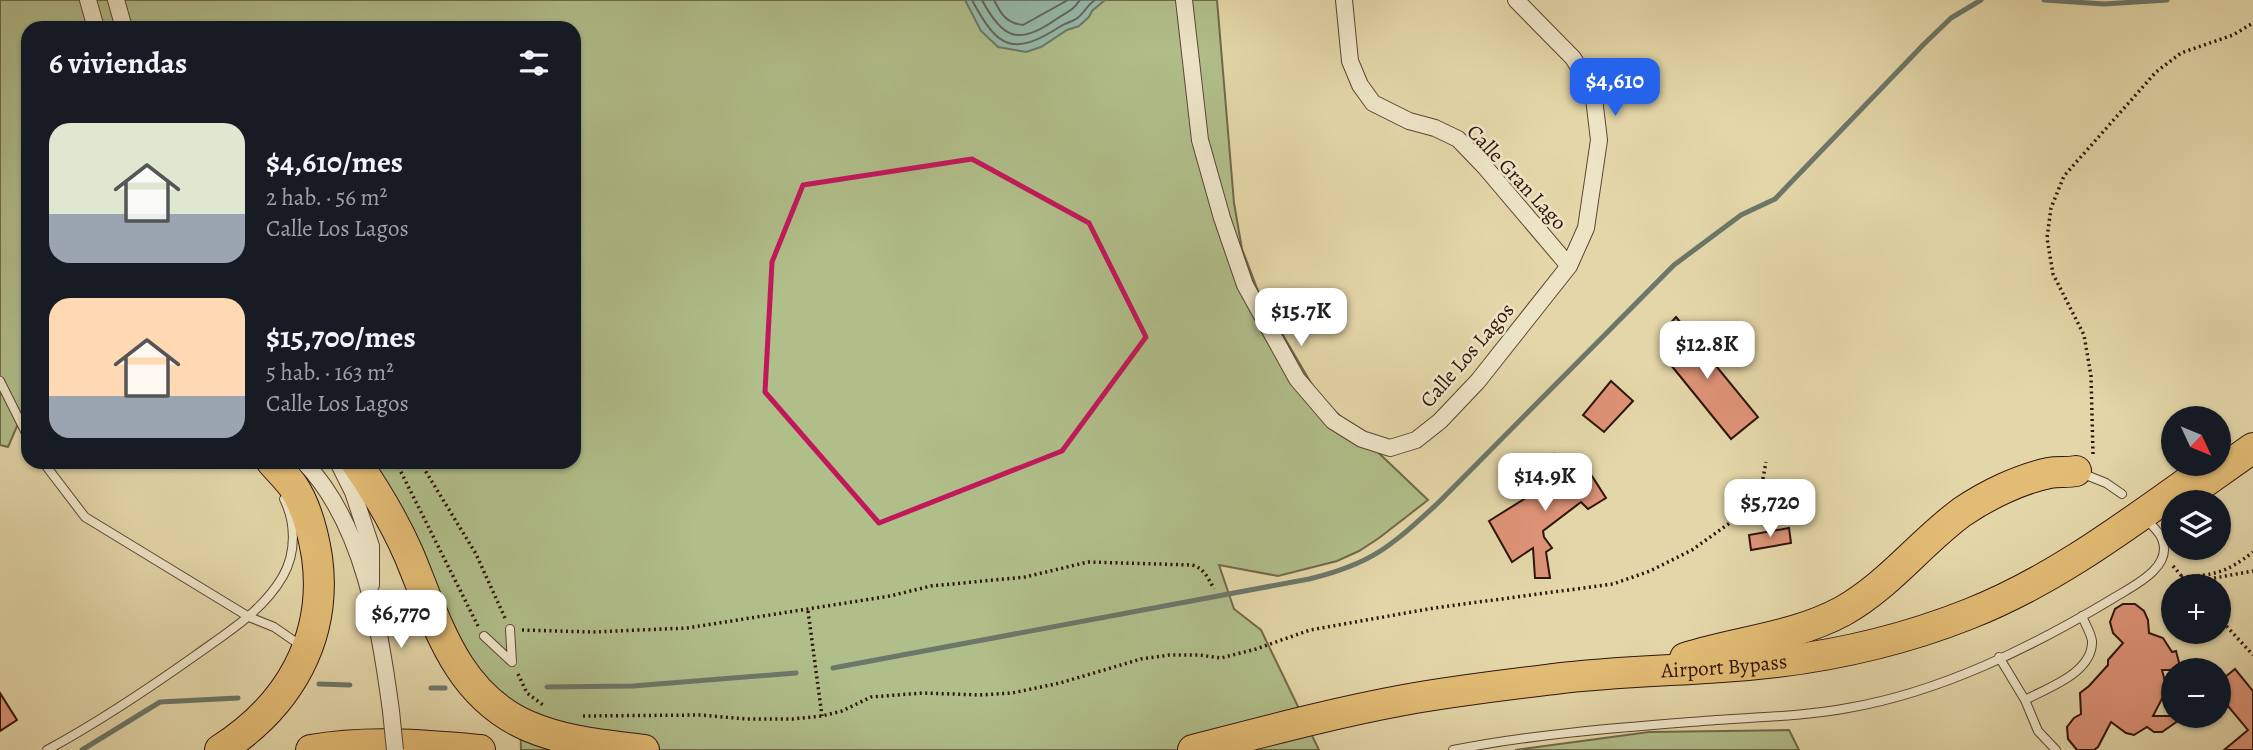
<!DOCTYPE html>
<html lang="es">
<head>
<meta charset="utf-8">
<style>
	body { margin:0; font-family:Alegreya,serif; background:#242831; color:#f1f3f6; height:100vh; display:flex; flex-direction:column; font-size:26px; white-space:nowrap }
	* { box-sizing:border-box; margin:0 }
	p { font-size:23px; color:#9ea1a6 }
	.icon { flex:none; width:38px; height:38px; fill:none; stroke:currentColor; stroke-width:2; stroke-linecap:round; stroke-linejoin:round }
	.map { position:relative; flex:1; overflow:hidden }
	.side { position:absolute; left:21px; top:21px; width:560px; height:448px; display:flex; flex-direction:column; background:#171b24; border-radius:21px; box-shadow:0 2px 5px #0004 }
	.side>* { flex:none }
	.needle { width:46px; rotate:134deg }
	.controls { position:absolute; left:2161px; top:406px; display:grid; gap:14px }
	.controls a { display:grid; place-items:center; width:70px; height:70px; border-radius:50%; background:#171b24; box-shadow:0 2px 5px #0004; font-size:35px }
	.price { position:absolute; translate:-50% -60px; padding:0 16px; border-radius:14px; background:#fff; color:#222; font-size:23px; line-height:46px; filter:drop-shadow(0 2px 4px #0008) }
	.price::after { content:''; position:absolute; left:50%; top:42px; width:21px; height:16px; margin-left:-10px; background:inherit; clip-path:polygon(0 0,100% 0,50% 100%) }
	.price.active { background:#2563eb; color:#fff }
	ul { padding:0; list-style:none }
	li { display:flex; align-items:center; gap:21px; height:175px; padding:0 28px }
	li span { display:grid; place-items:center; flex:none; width:196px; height:140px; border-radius:21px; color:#555 }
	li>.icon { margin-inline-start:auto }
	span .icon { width:84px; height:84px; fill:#fffc; stroke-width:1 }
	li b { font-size:30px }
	h2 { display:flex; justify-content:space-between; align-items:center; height:84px; padding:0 28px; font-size:30px }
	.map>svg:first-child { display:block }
	.green { fill:#b0be8a; stroke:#70694a; stroke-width:2 }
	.water { fill:#95b9a9; stroke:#6c7769; stroke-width:2 }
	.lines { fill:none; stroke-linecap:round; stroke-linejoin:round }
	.shore { stroke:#62665a; stroke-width:2 }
	.stream { stroke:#6c7769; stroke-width:5 }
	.building { fill:#de9377; stroke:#2f140a; stroke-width:2 }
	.lane-casing { stroke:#5c4432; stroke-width:10 }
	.street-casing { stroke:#5c4432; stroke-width:18 }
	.highway-casing { stroke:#2f140a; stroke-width:32 }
	.path { stroke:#2f140a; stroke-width:3.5; stroke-dasharray:2 3.5; stroke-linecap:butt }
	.lane { stroke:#ede4c6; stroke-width:8 }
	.street { stroke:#ede4c6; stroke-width:16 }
	.highway { stroke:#e2bb74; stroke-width:30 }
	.street-bridge-casing { stroke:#5c4432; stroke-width:18; stroke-linecap:butt }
	.street-bridge { stroke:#ede4c6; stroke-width:16 }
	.marked { fill:none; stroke:#c2185b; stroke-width:5; stroke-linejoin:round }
	.labels { text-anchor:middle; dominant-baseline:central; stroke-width:5; stroke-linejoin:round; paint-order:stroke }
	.street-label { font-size:21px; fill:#2f140a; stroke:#ede4c6 }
</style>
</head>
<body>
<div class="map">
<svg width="2253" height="750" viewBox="0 0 2253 750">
	<rect width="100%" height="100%" fill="#e3d6a8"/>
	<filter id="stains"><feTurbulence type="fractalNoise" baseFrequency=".00286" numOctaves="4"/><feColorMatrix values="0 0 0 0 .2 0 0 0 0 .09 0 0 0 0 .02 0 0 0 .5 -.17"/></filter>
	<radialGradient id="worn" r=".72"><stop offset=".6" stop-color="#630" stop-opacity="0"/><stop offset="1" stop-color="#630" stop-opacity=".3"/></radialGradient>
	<path class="green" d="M0 0H1217L1234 203 1242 249 1260 296 1318 395 1428 500 1379 538 1359 551 1337 561 1278 576 1219 565 1234 609 1261 630 1319 750H521L520 714 495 690 459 645 366 462H574V28H28V401L8 447 0 445Z
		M1789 730 1799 750H1515L1649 732Z"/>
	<path class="water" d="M965 0H1105L1092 11 1089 17 1079 26 1067 30 1041 47 1026 52 998 47 981 31Z"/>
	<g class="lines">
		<path class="shore" d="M972 0C998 49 1013 57 1061 26 1066 23 1071 22 1076 19 1084 14 1086 6 1095 0
			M982 0C1002 38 1018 46 1055 20 1067 11 1071 13 1080 0
			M994 0C1001 14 1006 23 1023 25L1068 0"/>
		<path class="stream" d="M2044 0 2104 4 2167 0
			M833 668 1309 579C1372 564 1391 546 1437 504L1674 265 1741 215 1775 199 1924 44 1951 18 1981 0
			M319 684 350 685
			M547 687 633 686 796 673
			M431 688H445
			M82 750 160 702 238 698"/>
	</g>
	<path class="building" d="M1676 317 1758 417 1731 439 1662 354 1673 344 1664 330Z
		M1611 381 1633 401 1604 432 1583 415Z
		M1554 454 1567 475 1583 462 1606 498 1588 509 1581 502 1543 531 1544 537 1552 548 1546 552 1550 578H1535L1533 548 1512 562 1489 521 1556 479 1541 464Z
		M1789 528 1791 543 1751 550 1749 535Z
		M2123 604H2135L2144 611 2148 620 2149 633 2163 638 2172 652 2176 651 2181 670H2162L2167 689 2153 716H2185L2162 732H2154L2147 727 2134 735 2126 733 2111 722 2098 747 2094 750H2077L2068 739 2067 727 2074 718 2081 714 2080 693 2089 686 2108 665V660L2123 643 2113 633 2110 622 2115 609Z
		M2235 669 2253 691V750H2224L2248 730 2228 706 2226 708 2219 700V682Z
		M0 693 17 720 0 731Z"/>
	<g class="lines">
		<g class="lane-casing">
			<path id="lane" d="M0 381 28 437
				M43 462 85 517 249 617 274 627 300 645
				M2081 473 2106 483 2122 494
				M510 629 512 662
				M484 636 512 662
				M1999 657 2025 700 2038 731 2056 750
				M2025 700C2047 688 2093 673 2092 641 2091 633 2085 624 2082 616
				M47 750C99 722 148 689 196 655 228 632 263 611 283 576 296 553 296 523 284 499
				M1453 750C1539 733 1629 727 1716 720 1760 717 1805 716 1848 708 1941 692 2032 647 2112 599 2131 587 2174 568 2162 539 2160 533 2154 528 2150 523"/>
		</g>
		<g class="street-casing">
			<path id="street" d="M88 0 96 28
				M116 0 124 28
				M1184 0 1200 140 1222 218 1245 285 1297 379 1333 421 1362 439 1390 448 1416 440 1440 421 1478 381 1569 266 1586 228 1599 140 1593 90 1573 58 1516 0
				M1344 0 1350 61 1360 85 1373 103 1409 121 1435 128 1458 139 1485 167 1569 266
				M304 462C364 524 380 628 391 711
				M338 462 353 492 371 546V585"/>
		</g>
		<g class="highway-casing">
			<g id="highway">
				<path d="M356 462C376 491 395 523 409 555 437 622 455 694 528 726 565 742 604 745 644 750"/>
				<path d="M2202 484 2253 448"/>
				<path d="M1685 658C1738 641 1793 638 1843 611 1889 585 1920 543 1962 512 1987 495 2020 479 2049 473 2058 471 2067 473 2076 471"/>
				<path d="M220 750C289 706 328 638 317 557 313 532 307 507 293 486 287 478 279 470 272 462"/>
				<path d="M311 750C368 740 423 745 480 750"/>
				<path id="s1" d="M1193 750C1263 732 1333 713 1404 700 1453 691 1504 685 1554 679 1610 672 1666 671 1722 667 1806 662 1891 645 1969 614 2058 579 2135 519 2213 464"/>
			</g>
		</g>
		<path class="path" d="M2093 454 2091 376 2084 335 2053 274 2047 238 2051 208 2064 176 2156 72 2181 53 2233 35 2253 23
			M396 462 478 626
			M420 462 476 554 505 618
			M2173 566 2190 586
			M2181 577C2215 575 2226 573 2253 552
			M2187 583 2253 571
			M808 611 822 716
			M2219 618 2253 655
			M522 630 593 632 687 628 890 596 931 586 1025 577 1088 562 1192 565C1204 568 1208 578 1214 589
			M518 674 527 693 543 705
			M583 716 700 715 747 719H793L822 716 842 711 871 697 923 693 980 695 1012 693 1060 683 1141 659 1169 655H1200L1221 658 1256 649 1310 630 1434 608 1613 584 1650 571 1692 550 1734 520 1760 495 1766 462"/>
		<use href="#lane" class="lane"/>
		<use href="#street" class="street"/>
		<use href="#highway" class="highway"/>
		<g class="street-bridge-casing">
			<path id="street-bridge" d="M391 711 395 750"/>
		</g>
		<use href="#street-bridge" class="street-bridge"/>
	</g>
	<path class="marked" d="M972 159 1089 223 1146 337 1062 451 879 523 765 392 772 262 803 185Z"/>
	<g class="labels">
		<g class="street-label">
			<text transform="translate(1517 177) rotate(47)">Calle Gran Lago</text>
			<text transform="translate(1467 355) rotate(-49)">Calle Los Lagos</text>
			<text stroke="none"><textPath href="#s1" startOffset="539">Airport Bypass</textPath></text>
		</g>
	</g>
	<rect width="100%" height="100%" filter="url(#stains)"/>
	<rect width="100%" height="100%" fill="url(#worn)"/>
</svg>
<div class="controls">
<a><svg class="needle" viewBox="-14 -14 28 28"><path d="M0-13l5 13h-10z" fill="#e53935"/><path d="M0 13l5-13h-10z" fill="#9ea1a6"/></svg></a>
<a><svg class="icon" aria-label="layers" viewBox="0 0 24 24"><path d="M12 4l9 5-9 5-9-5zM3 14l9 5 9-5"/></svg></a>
<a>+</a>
<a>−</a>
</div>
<b class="price active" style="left:1615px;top:118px">$4,610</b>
<b class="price" style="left:1301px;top:348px">$15.7K</b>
<b class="price" style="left:1707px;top:381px">$12.8K</b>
<b class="price" style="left:1545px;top:513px">$14.9K</b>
<b class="price" style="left:1770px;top:539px">$5,720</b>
<b class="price" style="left:401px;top:650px">$6,770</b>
<section class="side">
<h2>6 viviendas<svg class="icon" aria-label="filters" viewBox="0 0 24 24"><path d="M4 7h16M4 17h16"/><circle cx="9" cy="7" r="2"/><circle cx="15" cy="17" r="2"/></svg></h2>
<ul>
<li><span style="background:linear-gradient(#dfe7d0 65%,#9aa5b1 0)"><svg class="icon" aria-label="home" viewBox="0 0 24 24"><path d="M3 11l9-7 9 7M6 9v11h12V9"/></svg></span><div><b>$4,610/mes</b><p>2 hab. · 56 m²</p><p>Calle Los Lagos</p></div></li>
<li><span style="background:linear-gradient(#ffd9b3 70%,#9aa5b1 0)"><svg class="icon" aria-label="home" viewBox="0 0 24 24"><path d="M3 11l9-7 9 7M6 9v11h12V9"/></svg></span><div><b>$15,700/mes</b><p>5 hab. · 163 m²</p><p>Calle Los Lagos</p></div></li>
</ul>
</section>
</div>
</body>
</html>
